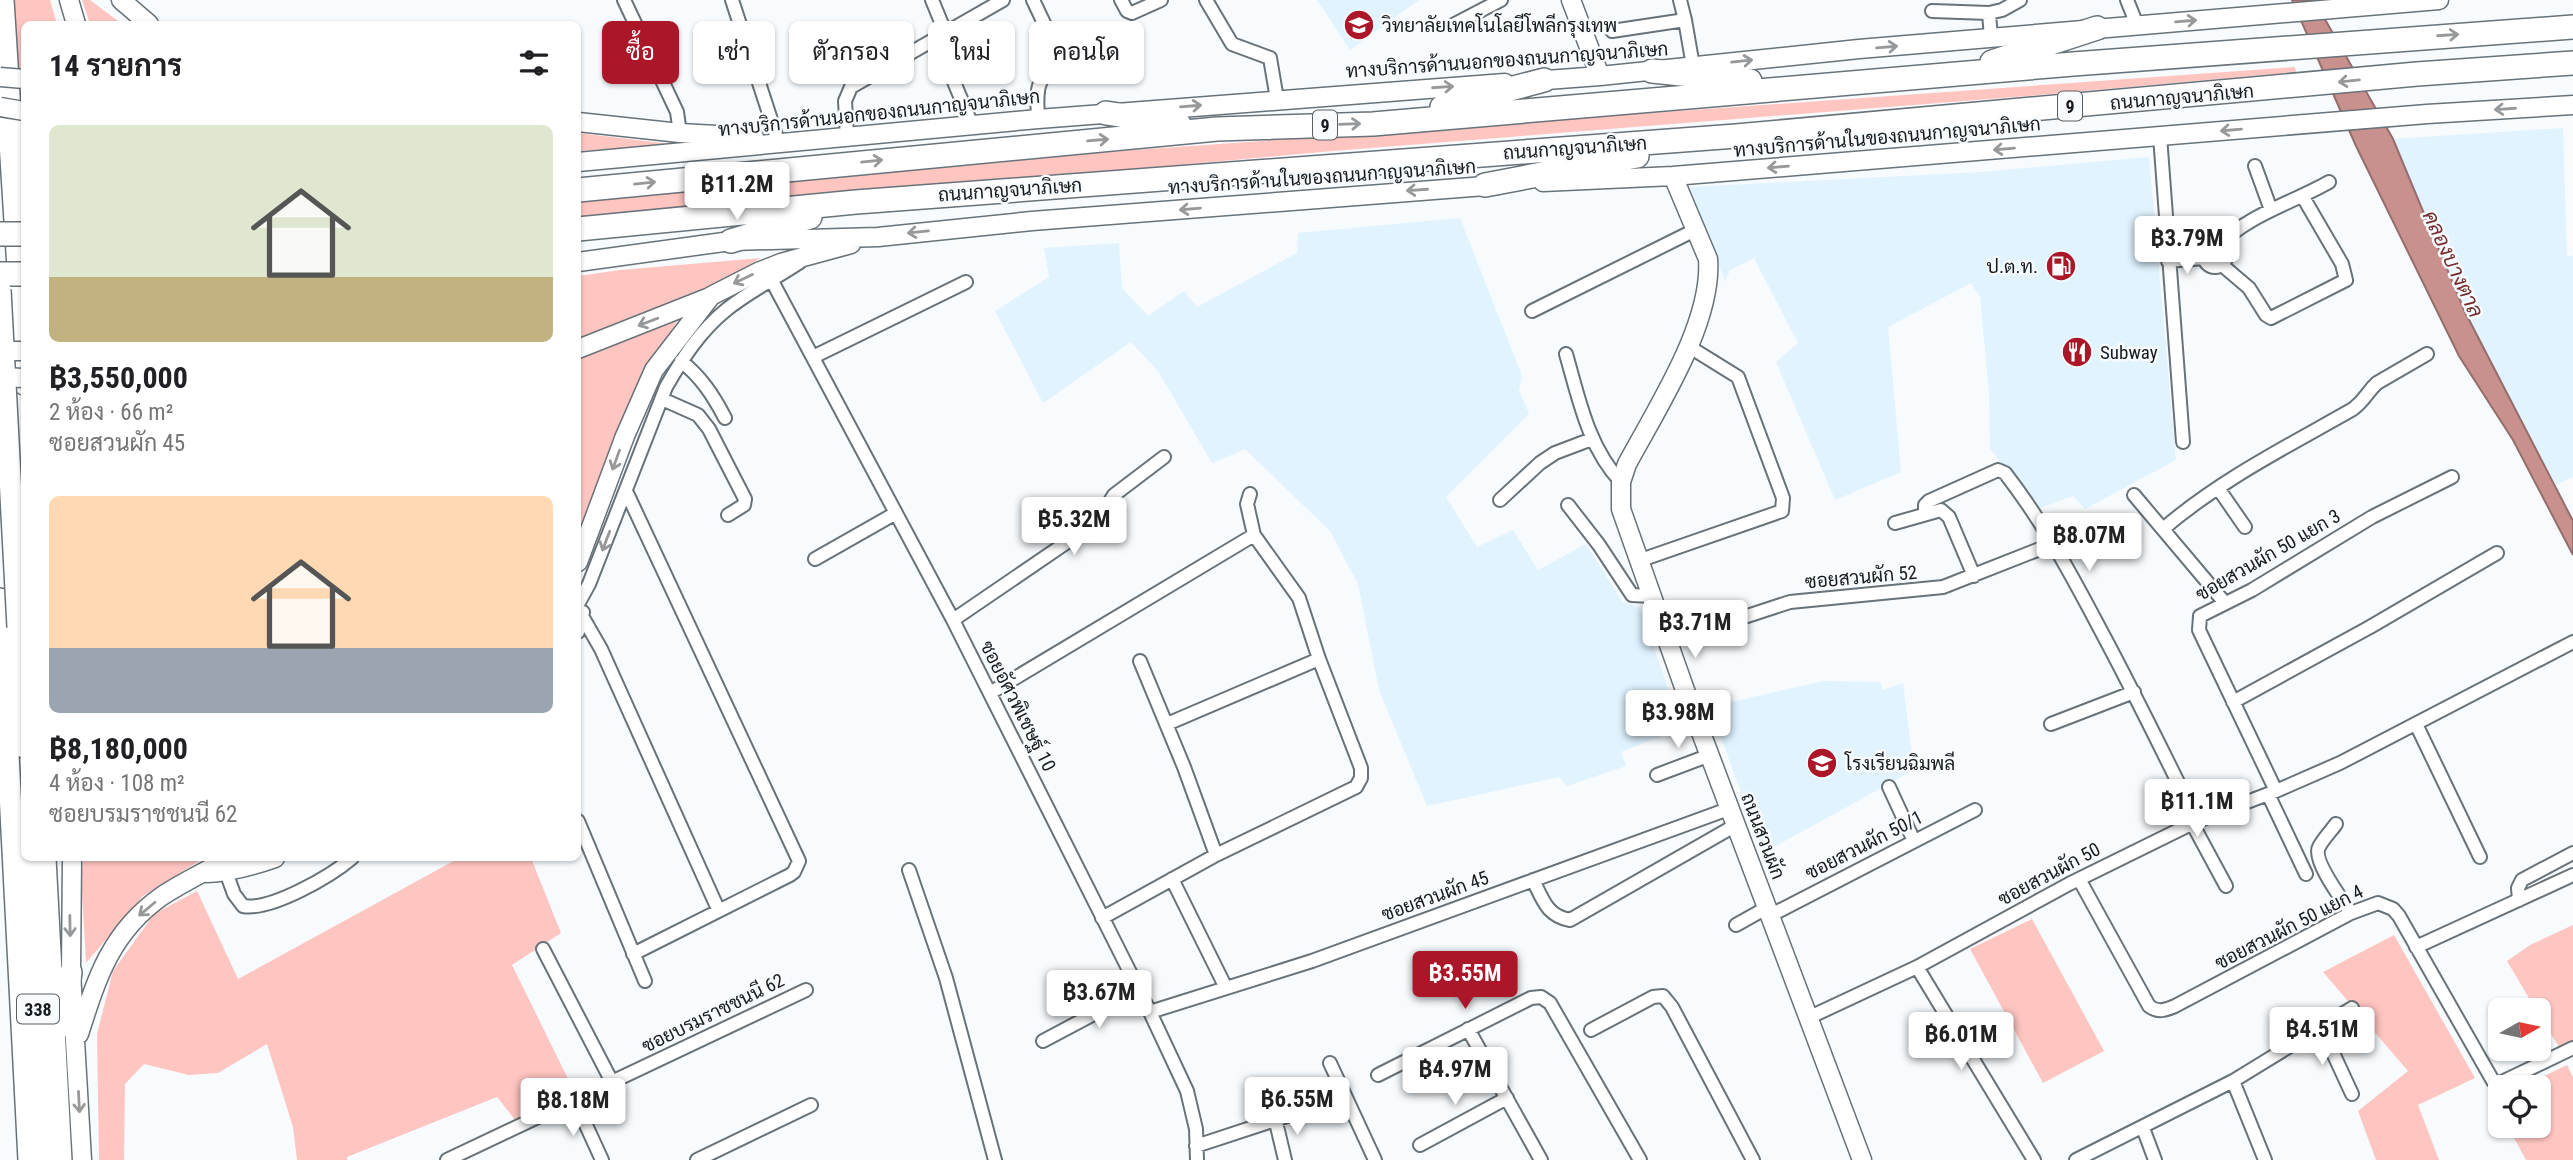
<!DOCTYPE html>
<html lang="th">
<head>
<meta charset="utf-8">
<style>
	body { margin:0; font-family:"Roboto Condensed",Sarabun,sans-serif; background:#f6f6f6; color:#202124; height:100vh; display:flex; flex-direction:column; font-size:26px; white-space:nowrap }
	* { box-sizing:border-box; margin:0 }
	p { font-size:23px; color:#757577 }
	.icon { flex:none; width:38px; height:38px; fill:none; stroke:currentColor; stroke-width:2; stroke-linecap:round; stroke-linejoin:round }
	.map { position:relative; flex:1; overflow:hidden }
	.side { position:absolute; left:21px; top:21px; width:560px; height:840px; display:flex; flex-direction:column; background:#fff; border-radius:10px; box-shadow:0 2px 5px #0004 }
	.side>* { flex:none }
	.hud { position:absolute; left:602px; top:21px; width:665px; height:63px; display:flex; gap:14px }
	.needle { width:46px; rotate:81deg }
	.fabs { position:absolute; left:2488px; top:998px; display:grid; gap:14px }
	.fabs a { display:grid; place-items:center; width:63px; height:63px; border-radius:10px; background:#fff; box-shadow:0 2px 5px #0004; font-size:35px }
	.price { position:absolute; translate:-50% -60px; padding:0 16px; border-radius:7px; background:#fff; color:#222; font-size:23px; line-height:46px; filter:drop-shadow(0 2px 4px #0008) }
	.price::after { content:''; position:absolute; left:50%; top:42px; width:21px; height:16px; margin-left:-10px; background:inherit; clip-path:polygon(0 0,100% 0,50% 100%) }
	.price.on { background:#ab1628; color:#fff }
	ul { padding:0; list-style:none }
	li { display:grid; align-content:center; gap:14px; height:371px; padding:0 28px }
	li span { display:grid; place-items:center; height:217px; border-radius:10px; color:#555 }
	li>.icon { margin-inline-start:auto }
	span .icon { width:126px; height:126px; fill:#fffc; stroke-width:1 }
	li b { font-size:30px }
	h2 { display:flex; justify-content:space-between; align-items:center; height:84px; padding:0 28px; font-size:30px }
	.pill { padding:0 24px; border-radius:10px; background:#fff; box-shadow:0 2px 5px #0004; font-size:24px; line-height:63px }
	.pill.on { background:#ab1628; color:#fff }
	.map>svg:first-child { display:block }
	.built { fill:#e0f3ff }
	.green { fill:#ffc5c1 }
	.water { fill:#c9918e; stroke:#946e6c; stroke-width:2 }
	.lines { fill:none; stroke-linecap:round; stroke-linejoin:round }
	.street-casing { stroke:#687279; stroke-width:16 }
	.secondary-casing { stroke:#687279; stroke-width:21 }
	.primary-casing { stroke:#687279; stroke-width:24 }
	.highway-casing { stroke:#687279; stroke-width:26 }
	.street { stroke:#fff; stroke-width:12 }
	.secondary { stroke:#fff; stroke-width:18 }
	.primary { stroke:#fff; stroke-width:21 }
	.highway { stroke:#fff; stroke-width:23 }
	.secondary-bridge-casing { stroke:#687279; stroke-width:21; stroke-linecap:butt }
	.primary-bridge-casing { stroke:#687279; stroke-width:24; stroke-linecap:butt }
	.highway-bridge-casing { stroke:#687279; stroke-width:26; stroke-linecap:butt }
	.secondary-bridge { stroke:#fff; stroke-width:18 }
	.primary-bridge { stroke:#fff; stroke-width:21 }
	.highway-bridge { stroke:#fff; stroke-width:23 }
	.oneway { stroke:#97989a }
	.labels { text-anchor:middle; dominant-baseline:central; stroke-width:5; stroke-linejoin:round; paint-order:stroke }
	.shield { fill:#f7fbfe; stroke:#5a5e61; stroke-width:2 }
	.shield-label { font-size:18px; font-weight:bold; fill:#171b1e }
	.poi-label { font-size:19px; fill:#171b1e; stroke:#f7fbfe; text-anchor:start }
	.street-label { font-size:19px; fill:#171b1e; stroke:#f7fbfe }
	.water-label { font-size:21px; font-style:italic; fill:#722d2d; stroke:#f7fbfe }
</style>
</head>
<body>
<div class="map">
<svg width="2573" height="1160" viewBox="0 0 2573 1160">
	<rect width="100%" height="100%" fill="#f7fbfe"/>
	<path class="built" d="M1317 0H1419L1350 50Z
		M2563 128 2567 257 2573 255V477L2556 485 2465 312 2393 139Z
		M2149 157 2176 460 2085 509 2073 496 2040 508 1990 449 1989 393 1980 297 1971 283 1888 327 1901 472 1835 500 1776 362 1798 343 1754 258 1730 270 1725 282 1690 187 1981 172Z
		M1460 218 1522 376 1519 390 1529 414 1446 497 1477 547 1513 530 1538 570 1586 544 1622 601 1640 608 1682 728 1621 752 1626 766 1567 786 1559 777 1427 806 1379 690 1358 584 1330 531 1245 449 1212 463 1158 371 1131 342 1043 403 995 311 1049 277 1044 248 1119 243 1122 288 1148 316 1184 291 1197 307 1297 253 1298 233Z
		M1823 681 1880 682 1883 690 1903 683 1914 770 1763 853 1710 707Z"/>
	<path class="green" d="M6 0H50L57 24H24V346Z
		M82 0H90L122 24H90Z
		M2295 67 2296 72 2039 95 1333 151 578 220V201L1134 150Z
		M578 133 679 145 578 151Z
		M761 258 705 291 578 341V276L620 270Z
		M677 321 659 352 578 545V358Z
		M84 858H204L143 896 86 963 81 875Z
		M459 858H531L561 933 512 965 574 1091 516 1121 497 1097 347 1157V1160H297L293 1127 267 1044 218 1073 189 1075 144 1064 125 1084 124 1160H99L97 1034 113 971 154 914 197 891 238 979Z
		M2032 919 2104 1051 2043 1083 1970 949Z
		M2573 925V1040L2559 1047 2539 1015V1010H2536L2507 961 2530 945Z
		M2394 935 2475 1078 2418 1105 2439 1160H2376L2358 1111 2408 1071 2323 972Z
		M2567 1065 2573 1077V1160H2526L2507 1125H2539V1087H2521Z"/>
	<path class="water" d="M2292 0H2314L2393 139 2465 312 2573 521V555L2513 440 2459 356 2356 146Z"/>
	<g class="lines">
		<g class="street-casing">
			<path id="street" d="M624 0 677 112 680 133
				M732 0 777 138
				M932 0 946 34
				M1033 0 1051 38 1056 63C1052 71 1045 74 1041 81 1035 92 1038 107 1038 119
				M1121 0 1127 11 1132 13 1161 0
				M1206 0 1232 44 1270 58 1277 99
				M1680 0 1685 20
				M2127 0 2137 25
				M1932 11 1989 13
				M1453 25 1501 0
				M1612 31 1685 20 1693 66
				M1991 38 1989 13 2002 10 2020 0
				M936 39 972 125
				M847 135 845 101 851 87 1003 0
				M2160 136 2183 442
				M2255 166 2271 210
				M2204 256a11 11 0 1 1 22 0a11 11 0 1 1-22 0Z
				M2218 246C2248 215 2292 203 2329 182
				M2168 261 2204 258
				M2222 265 2249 288 2266 315 2271 318 2346 280 2342 264 2303 197
				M772 281 953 620 1150 1012 1187 1091 1196 1129 1197 1160
				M1532 311 1695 230
				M1566 354C1579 399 1588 447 1621 482
				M813 357 966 282
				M681 361C701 377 713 395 725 418
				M662 399 698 415 709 429 745 499 744 505 728 515
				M2218 488 2245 527
				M626 491 799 861 794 872 790 875 633 954
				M2134 495 2225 603
				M1500 500 1540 463 1555 453 1592 439
				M1568 505 1599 545 1632 595 1651 596
				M1925 514V505L1929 501 1998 470 2005 473C2043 522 2071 574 2100 629 2134 692 2165 756 2197 821
				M1895 523 1941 510 1949 517 1974 576
				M2163 529C2220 480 2288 446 2353 409 2366 399 2367 392 2377 383L2427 354
				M815 559 896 513
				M1638 561 1782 511 1783 498 1738 377 1688 346
				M578 604 589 584 666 387C682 359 700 331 726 310 748 292 776 278 800 262
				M582 616 601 649 718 909
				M953 620 1098 521 1114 495 1164 457
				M578 632 583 612
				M1668 642 1790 602 1943 587 2055 543
				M1140 661 1184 767 1216 855
				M990 693 1254 535
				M2233 702 2370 627 2497 553
				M1167 724 1319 659
				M2051 724 2134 692
				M2416 724 2480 857
				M1657 775 1710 755
				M1889 787 1914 841
				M2276 791 2199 630 2200 616 2252 590 2372 517 2452 477
				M2268 794 2306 874
				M578 821 645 981
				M2192 823 2226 886
				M2336 824C2331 831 2323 839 2319 847 2312 860 2343 901 2351 913
				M909 870 946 978 995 1160
				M226 872 234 894 243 906C271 911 331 876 352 858
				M1172 879 1226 988
				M2079 879 2149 1006C2158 1013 2165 1010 2175 1006L2351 913 2378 903 2393 909 2399 916 2493 1081 2500 1083 2573 1048
				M1533 880C1543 900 1547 916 1570 920L1736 825
				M2519 900 2518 888 2522 880 2573 853
				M1771 915 1975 810
				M1102 918 1216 855 1356 787 1361 778V768L1319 659 1299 598 1254 535 1247 504 1250 494
				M1736 925 1768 907
				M2416 947 2573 875
				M543 949 612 1082
				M1917 967 2034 1160
				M1150 1012 1312 961 1731 808
				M1810 1017 1917 967 2069 884 2197 821 2276 791 2340 763 2573 642
				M2321 1027 2352 1094
				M1468 1029 1541 1160
				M1591 1030 1653 997 1663 996 1672 1007 1753 1160
				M1043 1041 1139 990
				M1330 1063 1375 1160
				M1378 1075 1531 998 1541 997 1550 1003 1640 1160
				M2233 1081 2265 1160
				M575 1101 602 1160
				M1276 1122 1285 1160
				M2143 1128 2155 1160
				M1420 1145 1507 1098
				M1196 1146 1345 1097
				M447 1160 806 990
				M697 1160 811 1105
				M2076 1160 2233 1081 2352 1008"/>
		</g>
		<g class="secondary-casing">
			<path id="secondary" d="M69 0 76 24
				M121 0 149 24
				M1571 0 1600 76
				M1533 81 1600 76 1859 49 2439 0
				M578 122 680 133 754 137
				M578 162 1038 119 1505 83
				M1673 176 1708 259C1713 323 1657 408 1627 464L1621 482V509L1685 690 1862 1160
				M1543 182 1673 176 2427 114 2573 105
				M578 262 731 241 878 237 1032 221 1498 185
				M578 349 707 298
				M578 562 625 436 654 370 711 296 758 272 781 263 851 244
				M72 858 71 972 82 1160
				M207 873C231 872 252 866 275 858
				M79 1034C97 977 111 932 162 896 183 882 207 871 229 858"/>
		</g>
		<g class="primary-casing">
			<path id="primary" d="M19 268 24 384
				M0 599 29 1160
				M18 627 24 747
				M31 858 47 1160
				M45 858 61 1160
				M64 1026 71 972"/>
		</g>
		<g class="highway-casing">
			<path id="highway" d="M2 0 19 268
				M1992 62 2097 28
				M1652 71 1750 81
				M1442 107 1544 80
				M1106 113 1179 124
				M1485 185 1637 156
				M578 190 1217 129 1373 124 2073 64 2573 27
				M578 229 856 202 1736 136 2417 74 2573 63
				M731 241 810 217"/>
		</g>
		<use href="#street" class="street"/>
		<use href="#secondary" class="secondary"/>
		<use href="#primary" class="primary"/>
		<use href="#highway" class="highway"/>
		<g class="secondary-bridge-casing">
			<path id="secondary-bridge" d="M0 77 24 79
				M0 107 24 111
				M0 351H24
				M0 377 24 378"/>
		</g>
		<g class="primary-bridge-casing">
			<path id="primary-bridge" d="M0 290 18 627"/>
		</g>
		<g class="highway-bridge-casing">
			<path id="highway-bridge" d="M0 234H24
				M0 274H24"/>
		</g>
		<use href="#secondary-bridge" class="secondary-bridge"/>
		<use href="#primary-bridge" class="primary-bridge"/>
		<use href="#highway-bridge" class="highway-bridge"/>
	</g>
	<defs><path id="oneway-shaft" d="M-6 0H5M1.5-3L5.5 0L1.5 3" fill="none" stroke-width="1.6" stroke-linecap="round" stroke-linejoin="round" transform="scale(1.75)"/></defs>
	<g class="oneway">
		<use href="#oneway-shaft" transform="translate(2186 21) rotate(-5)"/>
		<use href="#oneway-shaft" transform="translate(2448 35) rotate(-4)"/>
		<use href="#oneway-shaft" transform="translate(1887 47) rotate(-5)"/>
		<use href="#oneway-shaft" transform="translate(1742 61) rotate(-6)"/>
		<use href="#oneway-shaft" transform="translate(2349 81) rotate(174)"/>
		<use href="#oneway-shaft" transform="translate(1443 87) rotate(-4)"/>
		<use href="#oneway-shaft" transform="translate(1191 106) rotate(-5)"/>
		<use href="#oneway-shaft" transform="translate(2505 109) rotate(176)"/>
		<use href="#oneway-shaft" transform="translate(1350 124) rotate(-2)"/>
		<use href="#oneway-shaft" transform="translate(2231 130) rotate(175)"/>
		<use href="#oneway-shaft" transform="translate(1098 140) rotate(-5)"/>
		<use href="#oneway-shaft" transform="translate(2004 149) rotate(175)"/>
		<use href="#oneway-shaft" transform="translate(872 161) rotate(-6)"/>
		<use href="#oneway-shaft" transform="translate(1778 167) rotate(175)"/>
		<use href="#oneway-shaft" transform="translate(645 183) rotate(-6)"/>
		<use href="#oneway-shaft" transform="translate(1417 190) rotate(176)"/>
		<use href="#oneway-shaft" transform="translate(1190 209) rotate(175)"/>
		<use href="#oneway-shaft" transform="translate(918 232) rotate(174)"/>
		<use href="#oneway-shaft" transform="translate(743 279) rotate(154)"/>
		<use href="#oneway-shaft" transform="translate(648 322) rotate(159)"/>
		<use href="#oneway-shaft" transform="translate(616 460) rotate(110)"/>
		<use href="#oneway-shaft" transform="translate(606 541) rotate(111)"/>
		<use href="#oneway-shaft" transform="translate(147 909) rotate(140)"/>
		<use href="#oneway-shaft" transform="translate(70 926) rotate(89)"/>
		<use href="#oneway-shaft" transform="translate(79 1102) rotate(87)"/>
	</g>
	<defs>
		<g id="university-disc" transform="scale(1.575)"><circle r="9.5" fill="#ab1628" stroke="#f7fbfe"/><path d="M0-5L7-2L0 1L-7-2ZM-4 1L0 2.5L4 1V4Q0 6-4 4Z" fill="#fff"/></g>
		<g id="fuel-disc" transform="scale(1.575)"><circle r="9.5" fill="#ab1628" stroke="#f7fbfe"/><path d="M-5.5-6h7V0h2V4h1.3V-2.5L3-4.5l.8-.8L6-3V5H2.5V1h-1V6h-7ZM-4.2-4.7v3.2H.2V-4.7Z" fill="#fff"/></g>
		<g id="restaurant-disc" transform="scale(1.575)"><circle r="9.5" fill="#ab1628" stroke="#f7fbfe"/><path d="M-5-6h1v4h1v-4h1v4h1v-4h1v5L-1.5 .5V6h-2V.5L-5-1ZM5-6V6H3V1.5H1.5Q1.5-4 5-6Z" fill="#fff"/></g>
		<g id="school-disc" transform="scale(1.575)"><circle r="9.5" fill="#ab1628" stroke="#f7fbfe"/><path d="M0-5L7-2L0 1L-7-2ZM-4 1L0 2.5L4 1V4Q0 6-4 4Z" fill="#fff"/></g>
	</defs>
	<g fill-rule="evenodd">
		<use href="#university-disc" x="1359" y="25"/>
		<use href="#fuel-disc" x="2061" y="266"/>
		<use href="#restaurant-disc" x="2077" y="352"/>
		<use href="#school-disc" x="1822" y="763"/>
	</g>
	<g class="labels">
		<g class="shield">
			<rect x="2058" y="91.5" width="24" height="29" rx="5"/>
			<rect x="1313" y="110.5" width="24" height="29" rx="5"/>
			<rect x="17" y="994.5" width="42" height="29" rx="5"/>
		</g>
		<g class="shield-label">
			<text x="2070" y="106">9</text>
			<text x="1325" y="125">9</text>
			<text x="38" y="1009">338</text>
		</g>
		<g class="poi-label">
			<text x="1382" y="25">วิทยาลัยเทคโนโลยีโพลีกรุงเทพ</text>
			<text x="2038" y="266" text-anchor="end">ป.ต.ท.</text>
			<text x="2100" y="352">Subway</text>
			<text x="1845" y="763">โรงเรียนฉิมพลี</text>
		</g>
		<g class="street-label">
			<text transform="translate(1507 60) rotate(-4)">ทางบริการด้านนอกของถนนกาญจนาภิเษก</text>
			<text transform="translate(2182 97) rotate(-5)">ถนนกาญจนาภิเษก</text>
			<text transform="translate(879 113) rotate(-6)">ทางบริการด้านนอกของถนนกาญจนาภิเษก</text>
			<text transform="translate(1887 137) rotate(-5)">ทางบริการด้านในของถนนกาญจนาภิเษก</text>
			<text transform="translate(1575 148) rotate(-4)">ถนนกาญจนาภิเษก</text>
			<text transform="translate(1322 177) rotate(-4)">ทางบริการด้านในของถนนกาญจนาภิเษก</text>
			<text transform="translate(1010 190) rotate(-4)">ถนนกาญจนาภิเษก</text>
			<text transform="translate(2268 555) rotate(-30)">ซอยสวนผัก 50 แยก 3</text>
			<text transform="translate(1861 577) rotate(-5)">ซอยสวนผัก 52</text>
			<text transform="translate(1018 706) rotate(63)">ซอยอัศวพิเชษฐ์ 10</text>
			<text transform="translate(1763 836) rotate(69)">ถนนสวนผัก</text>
			<text transform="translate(1864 845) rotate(-27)">ซอยสวนผัก 50/1</text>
			<text transform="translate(2049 874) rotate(-28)">ซอยสวนผัก 50</text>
			<text transform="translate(1435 896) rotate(-20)">ซอยสวนผัก 45</text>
			<text transform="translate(2289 927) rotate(-27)">ซอยสวนผัก 50 แยก 4</text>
			<text transform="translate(713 1013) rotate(-26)">ซอยบรมราชชนนี 62</text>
		</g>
		<g class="water-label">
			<text transform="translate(2453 264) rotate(65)">คลองบางตาล</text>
		</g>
	</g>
</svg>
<div class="fabs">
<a><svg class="needle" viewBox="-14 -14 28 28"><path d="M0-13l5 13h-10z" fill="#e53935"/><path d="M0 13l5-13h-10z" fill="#757577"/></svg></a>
<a><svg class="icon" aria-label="locate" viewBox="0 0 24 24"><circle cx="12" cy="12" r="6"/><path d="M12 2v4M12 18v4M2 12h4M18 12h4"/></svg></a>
</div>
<b class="price" style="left:737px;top:222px">฿11.2M</b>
<b class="price" style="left:2187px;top:276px">฿3.79M</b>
<b class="price" style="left:1074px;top:557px">฿5.32M</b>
<b class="price" style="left:2089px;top:573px">฿8.07M</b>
<b class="price" style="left:1695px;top:660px">฿3.71M</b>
<b class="price" style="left:1678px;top:750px">฿3.98M</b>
<b class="price" style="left:2197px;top:839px">฿11.1M</b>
<b class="price on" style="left:1465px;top:1011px">฿3.55M</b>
<b class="price" style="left:1099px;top:1030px">฿3.67M</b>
<b class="price" style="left:2322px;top:1067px">฿4.51M</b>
<b class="price" style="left:1961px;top:1072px">฿6.01M</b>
<b class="price" style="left:1455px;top:1107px">฿4.97M</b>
<b class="price" style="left:1297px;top:1137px">฿6.55M</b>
<b class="price" style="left:573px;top:1138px">฿8.18M</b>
<div class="hud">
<a class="pill on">ซื้อ</a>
<a class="pill">เช่า</a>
<a class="pill">ตัวกรอง</a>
<a class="pill">ใหม่</a>
<a class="pill">คอนโด</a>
</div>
<section class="side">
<h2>14 รายการ<svg class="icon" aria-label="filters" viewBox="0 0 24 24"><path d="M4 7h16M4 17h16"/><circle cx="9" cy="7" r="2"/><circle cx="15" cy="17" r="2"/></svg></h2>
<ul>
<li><span style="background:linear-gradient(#dfe7d0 70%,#c2b280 0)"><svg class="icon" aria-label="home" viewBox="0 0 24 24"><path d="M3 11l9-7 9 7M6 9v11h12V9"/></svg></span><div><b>฿3,550,000</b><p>2 ห้อง · 66 m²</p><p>ซอยสวนผัก 45</p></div></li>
<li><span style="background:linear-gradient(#ffd9b3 70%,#9aa5b1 0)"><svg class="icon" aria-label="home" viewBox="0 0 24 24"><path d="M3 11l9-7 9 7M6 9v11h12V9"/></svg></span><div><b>฿8,180,000</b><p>4 ห้อง · 108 m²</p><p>ซอยบรมราชชนนี 62</p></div></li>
</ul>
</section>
</div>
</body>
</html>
